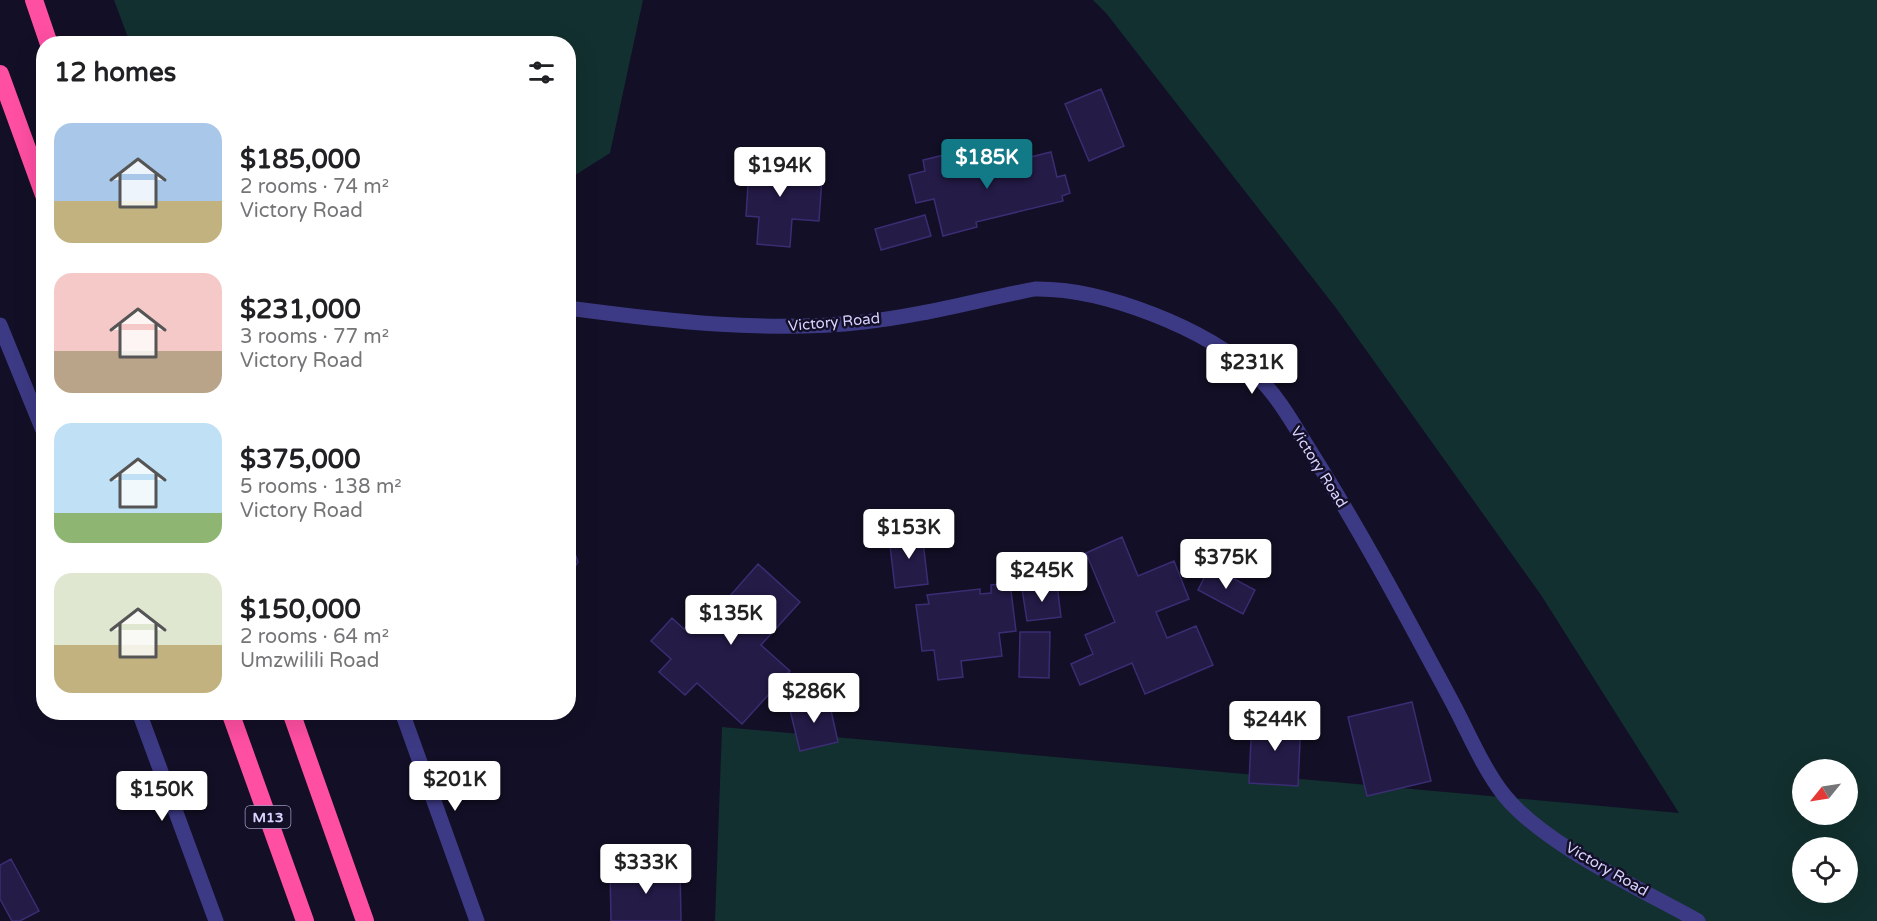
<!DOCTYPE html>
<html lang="en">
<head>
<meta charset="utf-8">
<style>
	body { margin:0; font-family:"Varela Round",sans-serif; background:#f6f6f6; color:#202124; height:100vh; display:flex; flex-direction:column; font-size:22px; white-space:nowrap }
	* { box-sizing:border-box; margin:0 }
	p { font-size:20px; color:#757577 }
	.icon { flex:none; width:33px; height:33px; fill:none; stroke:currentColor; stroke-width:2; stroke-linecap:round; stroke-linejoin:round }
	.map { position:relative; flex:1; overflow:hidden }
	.details { position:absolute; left:36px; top:36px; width:540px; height:684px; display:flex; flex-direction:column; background:#fff; border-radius:24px; box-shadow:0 6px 24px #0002 }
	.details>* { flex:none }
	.needle { width:39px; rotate:240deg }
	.controls { position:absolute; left:1792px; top:759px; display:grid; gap:12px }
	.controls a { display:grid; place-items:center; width:66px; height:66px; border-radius:50%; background:#fff; box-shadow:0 6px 24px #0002; font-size:30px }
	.price { position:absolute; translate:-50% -51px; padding:0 14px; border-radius:6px; background:#fff; color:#222; font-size:20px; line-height:39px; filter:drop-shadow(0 2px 3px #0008) }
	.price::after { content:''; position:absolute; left:50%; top:36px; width:18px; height:14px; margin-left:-9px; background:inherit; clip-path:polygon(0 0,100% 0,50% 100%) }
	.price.active { background:#127987; color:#fff }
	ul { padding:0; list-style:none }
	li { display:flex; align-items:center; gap:18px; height:150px; padding:0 18px }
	li span { display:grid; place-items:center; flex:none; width:168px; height:120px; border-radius:18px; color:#555 }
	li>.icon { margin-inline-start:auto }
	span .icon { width:72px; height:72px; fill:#fffc; stroke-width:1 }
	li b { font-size:26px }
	h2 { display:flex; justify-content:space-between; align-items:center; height:72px; padding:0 18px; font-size:26px }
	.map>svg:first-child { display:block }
	.green { fill:#12302f; fill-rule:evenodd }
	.building { fill:#241b47; stroke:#3b2d73; stroke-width:1.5 }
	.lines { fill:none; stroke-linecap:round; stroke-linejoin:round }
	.minor { stroke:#3d3a85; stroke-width:15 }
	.motorway { stroke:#ff4fa3; stroke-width:18 }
	.labels { text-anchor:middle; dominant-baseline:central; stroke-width:5; stroke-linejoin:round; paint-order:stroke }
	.shield { fill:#130f26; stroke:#9e99be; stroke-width:1.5 }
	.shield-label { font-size:14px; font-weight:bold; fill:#d9d4ff }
	.street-label { font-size:15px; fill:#d9d4ff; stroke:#130f26 }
</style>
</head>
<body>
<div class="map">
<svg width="1877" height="921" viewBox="0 0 1877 921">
	<rect width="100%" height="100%" fill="#130f26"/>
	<path class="green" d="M114 0H643L610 153 569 179 568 44 130 43Z
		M1093 0H1877V921H715L722 727 1679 813 1541 595 1336 308 1106 13ZM1803 770H1848V814H1803ZM1803 848H1848V892H1803Z"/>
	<path class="building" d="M1101 89 1124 146 1089 161 1065 104Z
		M1051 152 1057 177 1065 175 1070 193 1062 196 1063 201 976 222 977 227 943 236 934 199 916 203 909 175 925 171 923 160 944 155 947 169 976 162 978 170Z
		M750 154 799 158 797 176 822 178 819 221 792 219 790 247 757 244 759 217 746 216Z
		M925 215 931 236 881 250 875 229Z
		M922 533 928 584 895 588 889 537Z
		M1122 537 1138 576 1174 561 1189 599 1156 612 1167 638 1196 626 1213 665 1145 694 1132 663 1080 685 1071 664 1093 654 1085 635 1115 622 1086 553Z
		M568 544 573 548 578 562 568 578Z
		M758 564 800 602 761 645 790 671 742 724 697 683 685 695 659 672 671 659 651 641 672 618 684 629 707 605 715 613Z
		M1210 566 1255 590 1243 614 1198 590Z
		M1010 583 1016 631 999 633 1002 656 961 661 963 677 938 680 934 650 922 651 916 605 929 604 927 595 980 589V594L991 593V585Z
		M1057 584 1061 617 1027 621 1022 589Z
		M1020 632H1050L1049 678 1019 677Z
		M828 697 838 742 800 751 789 706Z
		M1412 702 1431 781 1367 796 1348 717Z
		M1252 718 1301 721 1298 786 1249 783Z
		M11 859 39 911 20 921H12L0 899V865Z
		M680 868 681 921H611L610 869Z"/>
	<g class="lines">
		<path class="minor" d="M568 308C665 321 767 333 864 322 921 316 978 300 1035 289 1103 288 1206 328 1256 375 1279 397 1295 427 1312 454 1362 533 1406 616 1450 698 1467 729 1482 767 1504 795 1544 845 1641 889 1698 921
			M0 325 44 433
			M139 712 216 921
			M402 712 477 921"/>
		<path class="motorway" d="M34 0 49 44
			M0 74 44 195
			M230 712 305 921
			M291 712 365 921"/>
	</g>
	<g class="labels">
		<rect class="shield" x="245.5" y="806" width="45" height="22" rx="4.5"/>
		<g class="shield-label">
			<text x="268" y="817">M13</text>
		</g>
		<g class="street-label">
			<text transform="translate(834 322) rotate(-5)">Victory Road</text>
			<text transform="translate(1319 467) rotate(58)">Victory Road</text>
			<text transform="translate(1607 869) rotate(30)">Victory Road</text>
		</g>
	</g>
</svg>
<div class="controls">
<a><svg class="needle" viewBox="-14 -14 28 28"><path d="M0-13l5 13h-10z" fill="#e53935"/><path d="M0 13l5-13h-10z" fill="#757577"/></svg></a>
<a><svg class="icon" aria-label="locate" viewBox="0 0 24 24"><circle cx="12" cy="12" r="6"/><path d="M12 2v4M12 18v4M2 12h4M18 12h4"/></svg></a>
</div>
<b class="price active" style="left:987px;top:190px">$185K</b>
<b class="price" style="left:780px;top:198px">$194K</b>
<b class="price" style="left:1252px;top:395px">$231K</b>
<b class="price" style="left:909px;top:560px">$153K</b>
<b class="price" style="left:1226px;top:590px">$375K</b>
<b class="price" style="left:1042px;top:603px">$245K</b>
<b class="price" style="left:731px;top:646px">$135K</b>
<b class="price" style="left:814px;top:724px">$286K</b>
<b class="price" style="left:1275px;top:752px">$244K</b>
<b class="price" style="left:455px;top:812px">$201K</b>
<b class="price" style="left:162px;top:822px">$150K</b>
<b class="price" style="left:646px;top:895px">$333K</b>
<section class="details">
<h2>12 homes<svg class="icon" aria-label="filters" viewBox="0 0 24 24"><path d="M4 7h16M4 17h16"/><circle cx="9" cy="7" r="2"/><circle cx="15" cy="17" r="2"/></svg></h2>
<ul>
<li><span style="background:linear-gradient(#a9c7e8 65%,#c2b280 0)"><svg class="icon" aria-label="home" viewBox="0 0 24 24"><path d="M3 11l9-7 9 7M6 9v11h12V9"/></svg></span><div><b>$185,000</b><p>2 rooms · 74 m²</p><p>Victory Road</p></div></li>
<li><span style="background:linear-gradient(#f6c9c9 65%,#b9a48a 0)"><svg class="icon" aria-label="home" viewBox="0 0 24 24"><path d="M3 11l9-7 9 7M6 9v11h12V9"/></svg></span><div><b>$231,000</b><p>3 rooms · 77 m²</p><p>Victory Road</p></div></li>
<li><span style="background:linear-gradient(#bfe0f5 75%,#8fb573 0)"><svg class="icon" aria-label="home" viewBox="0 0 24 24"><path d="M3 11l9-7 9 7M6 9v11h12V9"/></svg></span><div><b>$375,000</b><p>5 rooms · 138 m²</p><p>Victory Road</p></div></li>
<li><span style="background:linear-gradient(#dfe7d0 60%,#c2b280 0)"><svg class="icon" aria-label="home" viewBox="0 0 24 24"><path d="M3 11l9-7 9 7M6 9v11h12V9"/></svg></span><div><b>$150,000</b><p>2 rooms · 64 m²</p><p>Umzwilili Road</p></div></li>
</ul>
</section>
</div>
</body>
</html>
